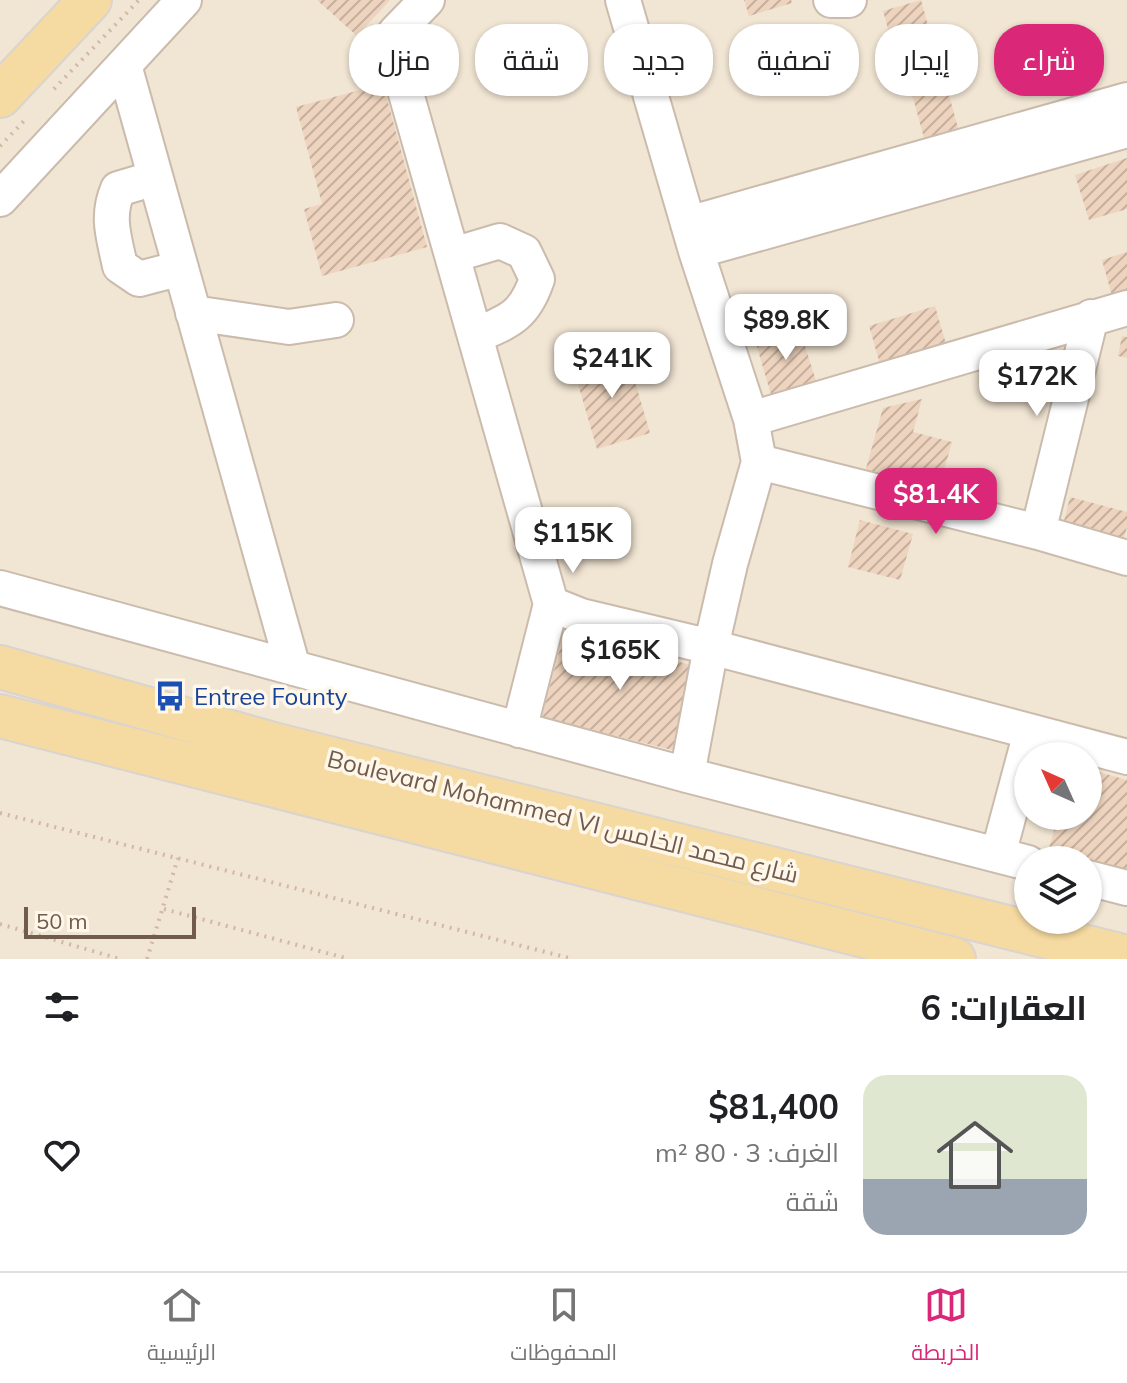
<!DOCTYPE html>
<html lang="ar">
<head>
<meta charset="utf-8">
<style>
	body { margin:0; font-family:Mulish,Cairo,sans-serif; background:#f2f2f2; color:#202124; direction:rtl; height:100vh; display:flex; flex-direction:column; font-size:30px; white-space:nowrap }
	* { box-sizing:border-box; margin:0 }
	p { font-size:26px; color:#757577 }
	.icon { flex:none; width:44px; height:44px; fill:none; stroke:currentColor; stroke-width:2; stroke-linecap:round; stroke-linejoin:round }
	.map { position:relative; height:959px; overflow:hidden; direction:ltr }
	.details { display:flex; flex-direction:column; background:#fff; flex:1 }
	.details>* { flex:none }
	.top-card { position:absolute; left:24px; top:24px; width:1080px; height:72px; direction:rtl; display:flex; gap:16px }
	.needle { width:52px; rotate:315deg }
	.tools { position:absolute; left:1014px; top:742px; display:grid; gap:16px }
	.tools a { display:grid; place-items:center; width:88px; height:88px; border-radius:50%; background:#fff; box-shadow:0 2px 6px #0004; font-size:40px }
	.scale { position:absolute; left:24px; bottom:20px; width:172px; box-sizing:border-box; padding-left:8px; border:4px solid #715b4c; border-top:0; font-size:22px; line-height:28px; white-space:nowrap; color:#715b4c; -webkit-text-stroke:6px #fef7ea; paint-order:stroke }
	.price { position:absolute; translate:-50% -68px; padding:0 18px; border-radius:16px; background:#fff; color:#222; font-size:26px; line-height:52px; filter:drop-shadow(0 2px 4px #0008) }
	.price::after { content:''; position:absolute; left:50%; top:48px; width:24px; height:18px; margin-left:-12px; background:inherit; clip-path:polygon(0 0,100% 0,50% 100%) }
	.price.active { background:#db2777; color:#fff }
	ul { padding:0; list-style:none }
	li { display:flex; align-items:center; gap:24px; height:200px; padding:0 40px }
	li span { display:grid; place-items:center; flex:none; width:224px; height:160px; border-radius:24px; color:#555 }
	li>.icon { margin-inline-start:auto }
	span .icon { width:96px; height:96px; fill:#fffc; stroke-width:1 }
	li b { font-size:34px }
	h2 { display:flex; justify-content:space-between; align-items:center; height:96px; padding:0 40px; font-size:34px }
	.pill { padding:0 28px; border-radius:32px; background:#fff; box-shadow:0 2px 6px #0004; font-size:28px; line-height:72px }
	.pill.active { background:#db2777; color:#fff }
	.menu { display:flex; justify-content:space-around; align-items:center; height:112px; border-top:2px solid #e0e0e0; background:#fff; font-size:22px; color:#757577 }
	.menu a { display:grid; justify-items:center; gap:4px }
	.menu .active { color:#db2777 }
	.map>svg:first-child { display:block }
	.residential { fill:#f1e5d3; fill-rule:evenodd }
	.building { fill:url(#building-hatch) }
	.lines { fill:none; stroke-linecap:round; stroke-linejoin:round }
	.minor-casing { stroke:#cbbbac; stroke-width:38 }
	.major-casing { stroke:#dad4d0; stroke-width:46 }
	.path { stroke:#d2b7a1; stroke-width:4; stroke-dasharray:2 6; stroke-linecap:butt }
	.minor { stroke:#fff; stroke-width:34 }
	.major { stroke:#f5daa1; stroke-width:42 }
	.labels { text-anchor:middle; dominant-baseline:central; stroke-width:7; stroke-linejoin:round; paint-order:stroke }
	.transit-label { font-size:24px; fill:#164399; stroke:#fef7ea; text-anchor:start }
	.street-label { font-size:24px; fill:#715b4c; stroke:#fef7ea }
</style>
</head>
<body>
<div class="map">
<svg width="1127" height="959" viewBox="0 0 1127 959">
	<defs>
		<pattern id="building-hatch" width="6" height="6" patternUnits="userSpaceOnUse" patternTransform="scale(2)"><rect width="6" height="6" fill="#eed4be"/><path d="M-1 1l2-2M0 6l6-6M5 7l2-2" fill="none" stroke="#c5af9d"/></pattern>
	</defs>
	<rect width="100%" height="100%" fill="#faf3e4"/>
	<path class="residential" d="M0 0H1127V959H0ZM1028 756H1088V816H1028ZM1028 860H1088V920H1028Z"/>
	<path class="building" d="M317 0H390L357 36Z
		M744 0H791L792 3 749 16Z
		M921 0 939 64 901 75 883 11Z
		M850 33 859 59 848 63 839 37Z
		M383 84 427 247 322 276 304 209 322 204 296 107Z
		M946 84 958 128 924 138 912 94Z
		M1127 158V209L1089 220 1075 175Z
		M1127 252V299L1114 303 1102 260Z
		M935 306 946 344 880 364 869 326Z
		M798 324 818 387 773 401 754 337Z
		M1122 336 1127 337V358L1118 356Z
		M626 351 650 433 597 449 573 367Z
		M922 399 913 432 952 442 938 491 865 472 883 408Z
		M1070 497 1127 512V527L1122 545 1062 529Z
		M860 520 913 534 900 580 848 567Z
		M564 632 698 667 676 751 542 717Z
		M1088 769 1127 780V869L1049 848 1058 816H1088Z"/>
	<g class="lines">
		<g class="minor-casing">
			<path id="minor" d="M427 0 395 33 392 44 551 604 581 616 711 647 1127 757
				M623 0 696 251 751 419 759 462 730 564 711 647 687 775
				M831 0H849
				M124 65 293 668
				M155 178 118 189C106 217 114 237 120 266L139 279 181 268
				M0 199 184 0
				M688 224 1127 100
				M696 251 1127 130
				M453 255 500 241 524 252 537 279C524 317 509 321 475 336
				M193 313 289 327 336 320
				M751 419 1127 308
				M759 462 1038 532 1127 558
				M1038 532 1091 317
				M0 588 687 775 1028 863
				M519 730 551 604
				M998 855 1031 732
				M1088 878 1127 888"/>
		</g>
		<g class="major-casing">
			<path id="major" d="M0 96 90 0
				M0 667 273 744 1127 957
				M0 716 954 959"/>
		</g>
		<path class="path" d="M54 89 139 0
			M0 146 26 119
			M0 813 573 959
			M164 909 349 959
			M0 924 120 959
			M147 959 178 858"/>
		<use href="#minor" class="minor"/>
		<use href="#major" class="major"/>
	</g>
	<defs>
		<g id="bus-bare" transform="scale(2.4)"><path d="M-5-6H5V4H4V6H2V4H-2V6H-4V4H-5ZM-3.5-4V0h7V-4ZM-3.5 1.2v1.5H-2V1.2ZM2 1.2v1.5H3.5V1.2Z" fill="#1a4fb4" stroke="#fef7ea" stroke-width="2.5" paint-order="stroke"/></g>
	</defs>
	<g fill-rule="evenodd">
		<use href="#bus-bare" x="170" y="696"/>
	</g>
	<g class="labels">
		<g class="transit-label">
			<text x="194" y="696">Entree Founty</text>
		</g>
		<g class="street-label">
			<text transform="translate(563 816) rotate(14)">Boulevard Mohammed VI شارع محمد الخامس</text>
		</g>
	</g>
</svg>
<div class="tools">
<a><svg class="needle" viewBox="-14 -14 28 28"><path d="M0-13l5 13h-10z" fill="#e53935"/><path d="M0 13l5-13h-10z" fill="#757577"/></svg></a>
<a><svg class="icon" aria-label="layers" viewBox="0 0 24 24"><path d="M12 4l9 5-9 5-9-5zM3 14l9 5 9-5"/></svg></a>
</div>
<div class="scale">50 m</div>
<b class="price" style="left:786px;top:362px">$89.8K</b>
<b class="price" style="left:612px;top:400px">$241K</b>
<b class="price" style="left:1037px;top:418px">$172K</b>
<b class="price active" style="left:936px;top:536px">$81.4K</b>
<b class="price" style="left:573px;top:575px">$115K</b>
<b class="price" style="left:620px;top:692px">$165K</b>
<div class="top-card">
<a class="pill active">شراء</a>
<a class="pill">إيجار</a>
<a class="pill">تصفية</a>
<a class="pill">جديد</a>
<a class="pill">شقة</a>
<a class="pill">منزل</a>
</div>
</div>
<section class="details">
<h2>العقارات: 6<svg class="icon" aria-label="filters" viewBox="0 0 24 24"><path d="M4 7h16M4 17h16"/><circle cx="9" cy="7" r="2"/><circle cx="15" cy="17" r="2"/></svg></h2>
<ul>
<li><span style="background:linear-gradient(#dfe7d0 65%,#9aa5b1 0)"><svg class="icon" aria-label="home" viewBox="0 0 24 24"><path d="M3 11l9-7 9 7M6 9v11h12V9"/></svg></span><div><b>$81,400</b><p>الغرف: 3 · 80 m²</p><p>شقة</p></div><svg class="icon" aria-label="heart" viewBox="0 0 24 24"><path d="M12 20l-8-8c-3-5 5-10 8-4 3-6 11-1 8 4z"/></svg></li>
</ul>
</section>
<nav class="menu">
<a class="active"><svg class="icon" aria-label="map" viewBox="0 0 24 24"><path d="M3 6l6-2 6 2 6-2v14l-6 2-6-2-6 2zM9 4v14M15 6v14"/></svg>الخريطة</a>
<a><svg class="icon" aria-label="saved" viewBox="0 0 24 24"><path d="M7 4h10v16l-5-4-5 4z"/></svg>المحفوظات</a>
<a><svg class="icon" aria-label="home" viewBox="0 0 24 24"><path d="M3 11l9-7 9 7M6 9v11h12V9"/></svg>الرئيسية</a>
</nav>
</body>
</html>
